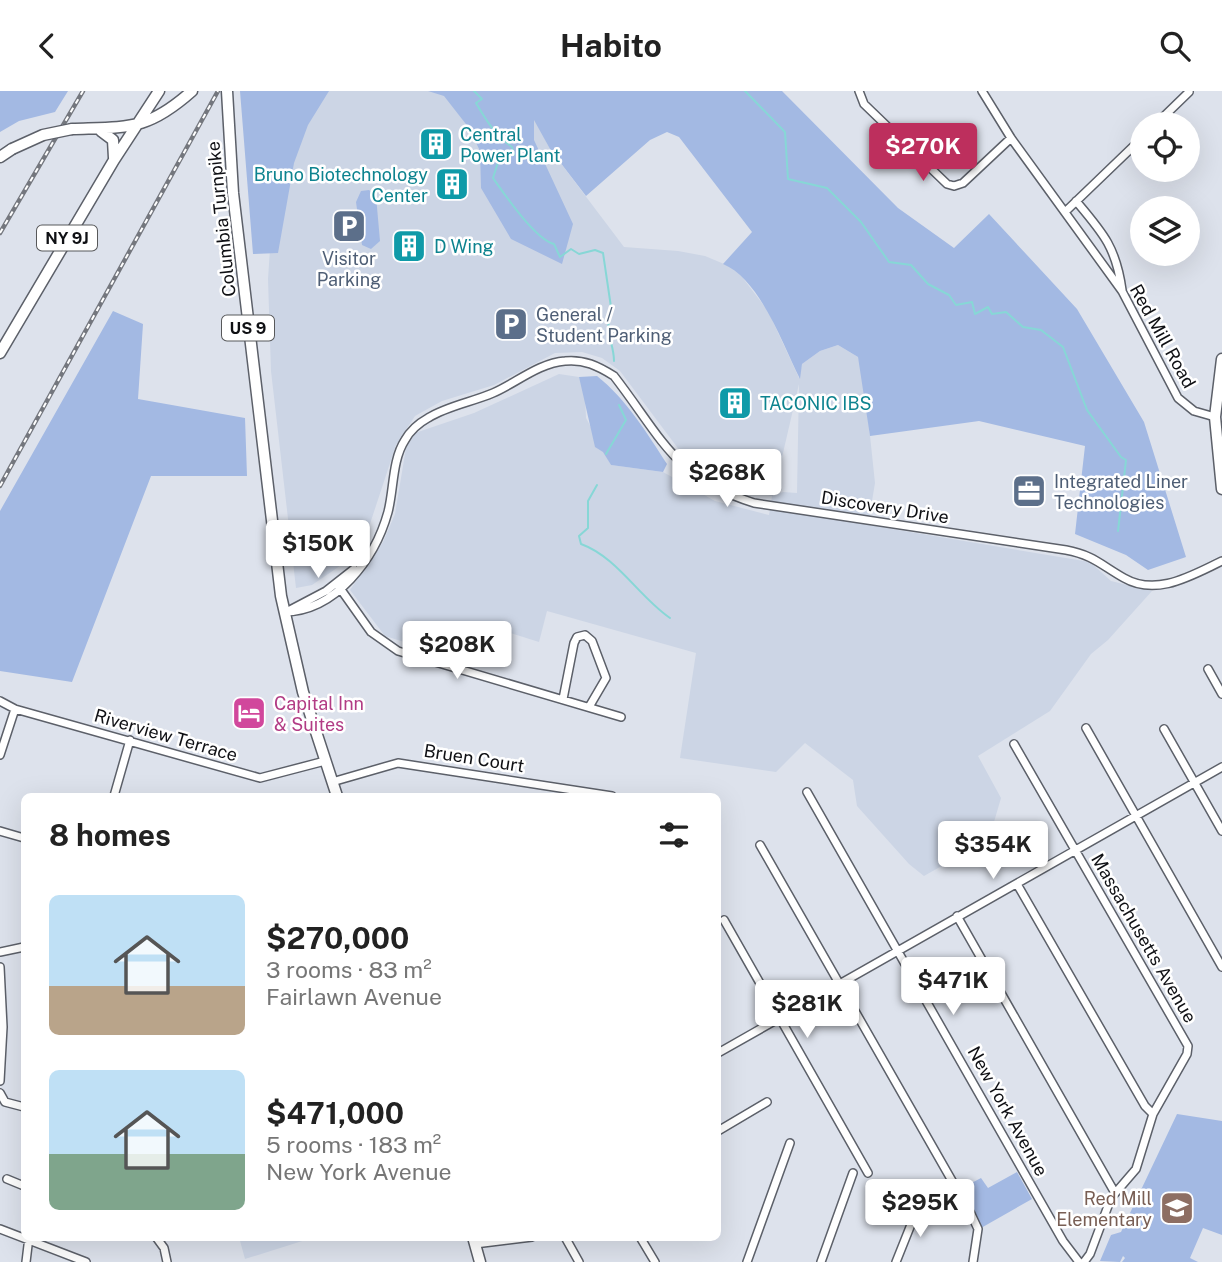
<!DOCTYPE html>
<html lang="en">
<head>
<meta charset="utf-8">
<style>
	body { margin:0; font-family:"Public Sans",sans-serif; background:#f6f6f6; color:#222; height:100vh; display:flex; flex-direction:column; font-size:26px; white-space:nowrap }
	* { box-sizing:border-box; margin:0 }
	p { font-size:23px; color:#767676 }
	.icon { flex:none; width:38px; height:38px; fill:none; stroke:currentColor; stroke-width:2; stroke-linecap:round; stroke-linejoin:round }
	.map { position:relative; flex:1; overflow:hidden }
	.drawer { position:absolute; left:21px; top:702px; width:700px; height:448px; display:flex; flex-direction:column; background:#fff; border-radius:10px; box-shadow:0 7px 28px #0002 }
	.drawer>* { flex:none }
	.tools { position:absolute; left:1130px; top:21px; display:grid; gap:14px }
	.tools a { display:grid; place-items:center; width:70px; height:70px; border-radius:50%; background:#fff; box-shadow:0 7px 28px #0002; font-size:35px }
	.price { position:absolute; translate:-50% -60px; padding:0 16px; border-radius:7px; background:#fff; color:#222; font-size:23px; line-height:46px; filter:drop-shadow(0 2px 4px #0008) }
	.price::after { content:''; position:absolute; left:50%; top:42px; width:21px; height:16px; margin-left:-10px; background:inherit; clip-path:polygon(0 0,100% 0,50% 100%) }
	.price.active { background:#bd2f5d; color:#fff }
	ul { padding:0; list-style:none }
	li { display:flex; align-items:center; gap:21px; height:175px; padding:0 28px }
	li span { display:grid; place-items:center; flex:none; width:196px; height:140px; border-radius:10px; color:#555 }
	li>.icon { margin-inline-start:auto }
	span .icon { width:84px; height:84px; fill:#fffc; stroke-width:1 }
	li b { font-size:30px }
	h2 { display:flex; justify-content:space-between; align-items:center; height:84px; padding:0 28px; font-size:30px }
	header { display:flex; justify-content:space-between; align-items:center; height:91px; padding:0 28px; background:#fff; font-size:32px; font-weight:700 }
	.map>svg:first-child { display:block }
	.built { fill:#ccd5e5; fill-rule:evenodd }
	.green { fill:#a3b9e3 }
	.lines { fill:none; stroke-linecap:round; stroke-linejoin:round }
	.stream { stroke:#87d7d6; stroke-width:2 }
	.minor-casing { stroke:#5c6069; stroke-width:10 }
	.major-casing { stroke:#5c6069; stroke-width:13 }
	.minor { stroke:#fff; stroke-width:7 }
	.major { stroke:#fff; stroke-width:10 }
	.rail-casing { stroke:#74777e; stroke-width:4.5 }
	.rail { stroke:#fff; stroke-width:2; stroke-dasharray:5; stroke-linecap:butt }
	.major-bridge-casing { stroke:#5c6069; stroke-width:13; stroke-linecap:butt }
	.major-bridge { stroke:#fff; stroke-width:10 }
	.labels { text-anchor:middle; dominant-baseline:central; stroke-width:5; stroke-linejoin:round; paint-order:stroke }
	.shield { fill:#fff; stroke:#57585a; stroke-width:2 }
	.shield-label { font-size:16px; font-weight:bold; fill:#0f1014 }
	.culture-label { font-size:18px; fill:#0d838f; stroke:#fff; text-anchor:start }
	.street-label { font-size:18px; fill:#0f1014; stroke:#fff }
	.service-label { font-size:18px; fill:#4e5e75; stroke:#fff; text-anchor:start }
	.hotel-label { font-size:18px; fill:#b23c85; stroke:#fff; text-anchor:start }
	.education-label { font-size:18px; fill:#785e54; stroke:#fff; text-anchor:end }
</style>
</head>
<body>
<header><svg class="icon" aria-label="back" viewBox="0 0 24 24"><path d="M15 5l-7 7 7 7"/></svg>Habito<svg class="icon" aria-label="search" viewBox="0 0 24 24"><circle cx="10" cy="10" r="6"/><path d="M15 15l6 6"/></svg></header>
<div class="map">
<svg width="1222" height="1171" viewBox="0 0 1222 1171">
	<rect width="100%" height="100%" fill="#dde2ec"/>
	<path class="built" d="M287 0H520L550 58 624 156 678 160 705 165 736 178 768 220 799 287 802 273 820 260 838 254 858 266 864 288 875 392 868 434 1090 471 1111 490 1152 500 1108 549 1091 563 1050 620 978 665 1001 707 989 748 924 785 909 773 857 715 853 689 805 652 776 681 680 667 696 562 547 520 539 551 494 537 482 575 385 545 350 499 383 451 395 423 406 357 415 342 474 322 559 283 579 286 585 303 586 327 611 374 663 381 715 410 769 424 772 405 728 395 700 380 683 364 620 280 602 267 582 261 555 262 494 294 442 310 415 325 396 354 363 454 353 466 312 494 296 497 271 280 268 188 275 83ZM799 293 797 402 783 401 773 405Z
		M239 1146H315L245 1168Z"/>
	<path class="green" d="M0 0H68L55 21 19 30 0 41Z
		M240 0H329L308 34 294 72 278 162 253 163Z
		M428 0H782L898 117 954 157 989 123 1077 218 1144 331 1186 466 1148 479 1126 464 1075 443 1085 355 979 330 870 345 858 266 838 254 820 260 802 273 800 288C783 254 760 188 723 173L752 141 679 46 667 41 650 49 586 105 550 58 534 29V49L573 133 562 173 511 148 481 97 480 60 469 37 444 5Z
		M369 99 376 105 380 150 371 158 362 154 356 111 361 100Z
		M113 220 143 233 138 308 245 327 247 385H151L72 591 0 580V420Z
		M597 285C626 308 647 342 667 373L663 381 611 374 603 361 595 356 579 286Z
		M1177 1023 1222 1030V1144L1203 1137 1190 1167 1198 1171H1122L1125 1167 1123 1165 1120 1171 1100 1170 1111 1144 1121 1141Z
		M1017 1081 1032 1108 981 1137 962 1097 981 1087 988 1097Z"/>
	<g class="lines">
		<path class="stream" d="M474 0 482 8 476 12C486 29 495 44 512 56L514 64 501 62 493 87C505 104 535 148 554 153L560 166 571 158 579 163 595 159 603 162 611 216
			M745 0 785 41 788 88 827 97 861 131 889 171 911 174 928 193 949 204 956 214 972 211 975 223 988 216 992 223 1006 221 1023 236 1041 239 1063 256 1087 319 1121 366 1126 369 1118 440
			M609 227C606 244 614 254 614 270
			M606 363 626 329 619 314
			M597 394 588 410V437L579 445 581 453C617 466 639 506 670 527"/>
		<g class="minor-casing">
			<path id="minor" d="M859 0 864 13 947 93 954 95 963 92 1011 47
				M982 0 1011 47 1122 200 1178 307 1194 320 1215 326
				M1156 33 1189 1
				M1076 110C1103 142 1116 156 1122 199
				M1065 121 1143 46
				M337 493 371 541 398 560 621 626
				M288 520 326 500 354 478
				M284 521C336 520 375 468 388 421 394 398 392 369 405 349 410 340 419 332 428 327 447 315 472 311 493 302 516 292 539 272 565 270 584 268 598 275 614 285 662 347 674 387 754 412L1066 459C1093 464 1101 474 1124 487 1157 506 1192 484 1222 470
				M1208 578 1222 603
				M563 608 574 552 577 546 585 544 592 550 606 587 589 616
				M0 610 15 618 260 687 325 670
				M1086 637 1222 876
				M1164 638 1222 740
				M1014 653 1188 955 1187 963 1153 1023 1136 1078 1111 1107 1090 1163 1084 1171
				M0 664 15 618
				M332 691 398 672 612 705
				M807 701 1063 1150 1079 1171
				M114 705 130 649
				M0 740 24 747
				M760 754 971 1123 978 1138 973 1171
				M1017 793 1145 1015 1153 1023
				M957 825 1115 1102
				M724 829 868 1082
				M0 861 24 856
				M0 876 3 936 0 990
				M718 962 1222 676
				M0 1002 5 1011 24 1016
				M718 1040 767 1011
				M7 1088 24 1095
				M0 1138 86 1171
				M156 1146 164 1157 167 1171
				M565 1146 579 1171
				M640 1146 655 1171
				M475 1153 532 1146
				M26 1171 29 1146
				M747 1171 790 1052
				M821 1171 853 1082
				M896 1171 918 1116"/>
		</g>
		<g class="major-casing">
			<path id="major" d="M227 0 233 102 281 505 303 601 337 705
				M72 38C128 36 147 40 192 0
				M101 40 113 49 114 67
				M0 66 12 58
				M0 262 114 69 159 0
				M1222 268 1215 326 1222 398
				M473 1146 480 1171"/>
		</g>
		<use href="#minor" class="minor"/>
		<use href="#major" class="major"/>
		<g class="rail-casing">
			<path id="rail" d="M0 142 83 0
				M0 395 218 0"/>
		</g>
		<use href="#rail" class="rail"/>
		<g class="major-bridge-casing">
			<path id="major-bridge" d="M12 58 43 44 72 38"/>
		</g>
		<use href="#major-bridge" class="major-bridge"/>
	</g>
	<defs>
		<g id="building-square" transform="scale(1.75)"><rect x="-9" y="-9" width="18" height="18" rx="4" fill="#0f9aa8" stroke="#fff"/><path d="M-4-6H4V6H1V3H-1V6H-4ZM-2.5-4.3h1.7v1.8h-1.7ZM.8-4.3h1.7v1.8H.8ZM-2.5-1h1.7V.8h-1.7ZM.8-1h1.7V.8H.8Z" fill="#fff"/></g>
		<g id="parking-square" transform="scale(1.75)"><rect x="-9" y="-9" width="18" height="18" rx="4" fill="#5c6f8a" stroke="#fff"/><path d="M-3.5-5.5H1a3.5 3.5 0 0 1 0 7H-1V5.5H-3.5ZM-1-3.4V-.6H.8a1.4 1.4 0 0 0 0-2.8Z" fill="#fff"/></g>
		<g id="office-square" transform="scale(1.75)"><rect x="-9" y="-9" width="18" height="18" rx="4" fill="#5c6f8a" stroke="#fff"/><path d="M-6-3h4V-5.5h4V-3h4V5H-6ZM-1-4.5V-3h2v-1.5ZM-6 0V1H6V0Z" fill="#fff"/></g>
		<g id="hotel-square" transform="scale(1.75)"><rect x="-9" y="-9" width="18" height="18" rx="4" fill="#d1479c" stroke="#fff"/><path d="M-6-4.5h1.5V1H6V5H4.5V3h-9V5H-6ZM-4 0a1.8 1.8 0 1 1 3.6 0ZM.5 0V-2.5h3Q6-2.5 6 0Z" fill="#fff"/></g>
		<g id="school-square" transform="scale(1.75)"><rect x="-9" y="-9" width="18" height="18" rx="4" fill="#8d6e63" stroke="#fff"/><path d="M0-5L7-2L0 1L-7-2ZM-4 1L0 2.5L4 1V4Q0 6-4 4Z" fill="#fff"/></g>
	</defs>
	<g fill-rule="evenodd">
		<use href="#building-square" x="436" y="53"/>
		<use href="#building-square" x="452" y="93"/>
		<use href="#parking-square" x="349" y="135"/>
		<use href="#building-square" x="409" y="155"/>
		<use href="#parking-square" x="511" y="233"/>
		<use href="#building-square" x="735" y="312"/>
		<use href="#office-square" x="1029" y="400"/>
		<use href="#hotel-square" x="249" y="622"/>
		<use href="#school-square" x="1177" y="1117"/>
	</g>
	<g class="labels">
		<g class="shield">
			<rect x="37" y="134.5" width="60" height="25" rx="5"/>
			<rect x="222" y="224.5" width="52" height="25" rx="5"/>
		</g>
		<g class="shield-label">
			<text x="67" y="147">NY 9J</text>
			<text x="248" y="237">US 9</text>
		</g>
		<g class="culture-label">
			<text x="460" y="43">Central<tspan x="460" dy="21">Power Plant</tspan></text>
			<text x="428" y="83" text-anchor="end">Bruno Biotechnology<tspan x="428" dy="21">Center</tspan></text>
			<text x="434" y="155">D Wing</text>
			<text x="760" y="312">TACONIC IBS</text>
		</g>
		<g class="street-label">
			<text transform="translate(221 128) rotate(-96)">Columbia Turnpike</text>
			<text transform="translate(1163 245) rotate(61)">Red Mill Road</text>
			<text transform="translate(885 416) rotate(9)">Discovery Drive</text>
			<text transform="translate(166 644) rotate(16)">Riverview Terrace</text>
			<text transform="translate(474 667) rotate(9)">Bruen Court</text>
			<text transform="translate(1144 847) rotate(60)">Massachusetts Avenue</text>
			<text transform="translate(1008 1020) rotate(61)">New York Avenue</text>
		</g>
		<g class="service-label">
			<text x="349" y="167" text-anchor="middle">Visitor<tspan x="349" dy="21">Parking</tspan></text>
			<text x="536" y="223">General /<tspan x="536" dy="21">Student Parking</tspan></text>
			<text x="1054" y="390">Integrated Liner<tspan x="1054" dy="21">Technologies</tspan></text>
		</g>
		<g class="hotel-label">
			<text x="274" y="612">Capital Inn<tspan x="274" dy="21">&amp; Suites</tspan></text>
		</g>
		<g class="education-label">
			<text x="1152" y="1107">Red Mill<tspan x="1152" dy="21">Elementary</tspan></text>
		</g>
	</g>
</svg>
<div class="tools">
<a><svg class="icon" aria-label="locate" viewBox="0 0 24 24"><circle cx="12" cy="12" r="6"/><path d="M12 2v4M12 18v4M2 12h4M18 12h4"/></svg></a>
<a><svg class="icon" aria-label="layers" viewBox="0 0 24 24"><path d="M12 4l9 5-9 5-9-5zM3 14l9 5 9-5"/></svg></a>
</div>
<b class="price active" style="left:923px;top:92px">$270K</b>
<b class="price" style="left:727px;top:418px">$268K</b>
<b class="price" style="left:318px;top:489px">$150K</b>
<b class="price" style="left:457px;top:590px">$208K</b>
<b class="price" style="left:993px;top:790px">$354K</b>
<b class="price" style="left:953px;top:926px">$471K</b>
<b class="price" style="left:807px;top:949px">$281K</b>
<b class="price" style="left:920px;top:1148px">$295K</b>
<section class="drawer">
<h2>8 homes<svg class="icon" aria-label="filters" viewBox="0 0 24 24"><path d="M4 7h16M4 17h16"/><circle cx="9" cy="7" r="2"/><circle cx="15" cy="17" r="2"/></svg></h2>
<ul>
<li><span style="background:linear-gradient(#bfe0f5 65%,#b9a48a 0)"><svg class="icon" aria-label="home" viewBox="0 0 24 24"><path d="M3 11l9-7 9 7M6 9v11h12V9"/></svg></span><div><b>$270,000</b><p>3 rooms · 83 m²</p><p>Fairlawn Avenue</p></div></li>
<li><span style="background:linear-gradient(#bfe0f5 60%,#7fa58c 0)"><svg class="icon" aria-label="home" viewBox="0 0 24 24"><path d="M3 11l9-7 9 7M6 9v11h12V9"/></svg></span><div><b>$471,000</b><p>5 rooms · 183 m²</p><p>New York Avenue</p></div></li>
</ul>
</section>
</div>
</body>
</html>
